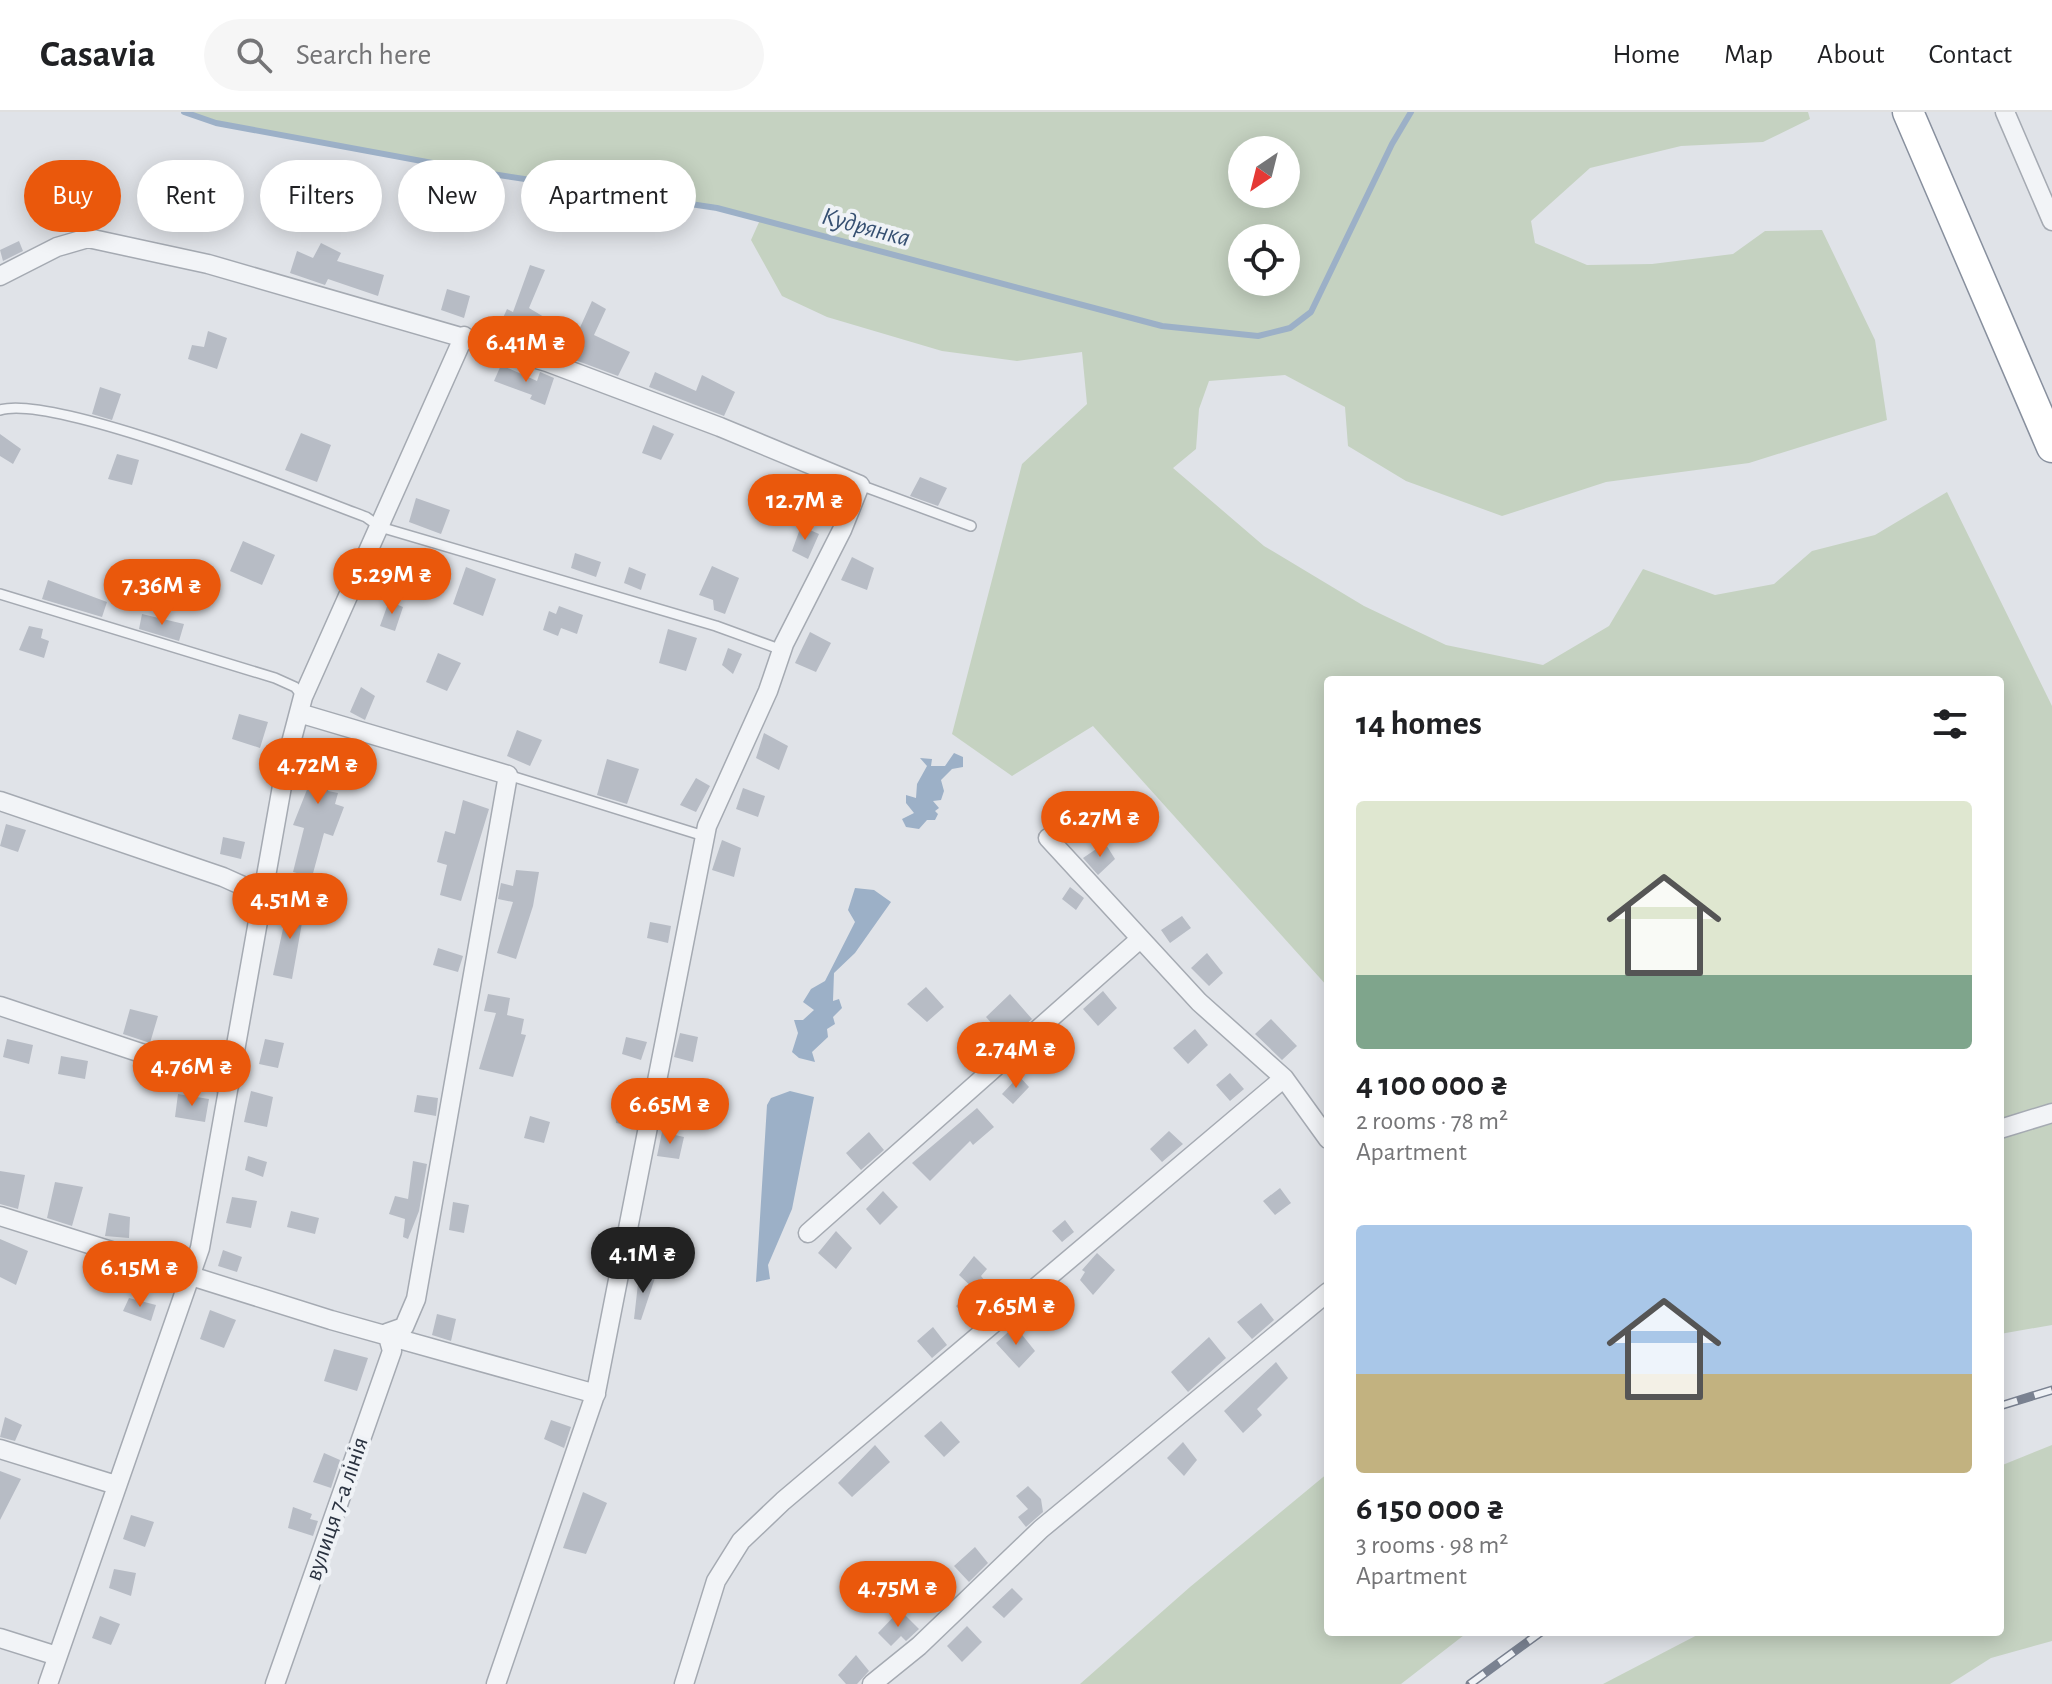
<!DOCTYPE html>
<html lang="en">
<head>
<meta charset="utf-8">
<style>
	body { margin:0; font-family:"Alegreya Sans",sans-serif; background:#f6f6f6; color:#202124; height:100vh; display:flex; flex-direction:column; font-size:30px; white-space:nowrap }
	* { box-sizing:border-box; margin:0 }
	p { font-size:26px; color:#757577 }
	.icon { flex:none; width:44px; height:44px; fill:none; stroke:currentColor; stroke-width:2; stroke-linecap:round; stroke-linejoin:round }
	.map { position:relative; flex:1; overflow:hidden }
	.side { position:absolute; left:1324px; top:564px; width:680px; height:960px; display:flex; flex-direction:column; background:#fff; border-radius:8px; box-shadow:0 4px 20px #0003 }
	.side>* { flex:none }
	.top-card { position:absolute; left:24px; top:48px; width:760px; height:72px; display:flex; gap:16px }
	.needle { width:52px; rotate:215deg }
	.fabs { position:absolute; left:1228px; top:24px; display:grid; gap:16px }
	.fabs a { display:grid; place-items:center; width:72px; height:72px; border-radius:50%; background:#fff; box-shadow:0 4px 20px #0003; font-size:40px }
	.price { position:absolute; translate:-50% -68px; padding:0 18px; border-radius:28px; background:#ea580c; color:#fff; font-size:26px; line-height:52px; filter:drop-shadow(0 2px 4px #0008) }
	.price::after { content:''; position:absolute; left:50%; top:48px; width:24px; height:18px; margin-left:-12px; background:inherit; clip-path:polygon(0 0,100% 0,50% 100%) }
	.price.on { background:#222; color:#fff }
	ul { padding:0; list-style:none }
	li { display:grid; align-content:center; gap:16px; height:424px; padding:0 32px }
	li span { display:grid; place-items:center; height:248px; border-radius:8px; color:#555 }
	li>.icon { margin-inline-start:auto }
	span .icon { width:144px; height:144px; fill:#fffc; stroke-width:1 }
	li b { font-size:34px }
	h2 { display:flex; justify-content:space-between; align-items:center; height:96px; padding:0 32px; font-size:34px }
	.tag { padding:0 28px; border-radius:36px; background:#fff; box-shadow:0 4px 20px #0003; font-size:28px; line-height:72px }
	.tag.on { background:#ea580c; color:#fff }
	header { display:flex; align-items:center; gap:48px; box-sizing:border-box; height:112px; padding:0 40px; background:#fff; border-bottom:2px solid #e0e0e0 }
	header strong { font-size:38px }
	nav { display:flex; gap:44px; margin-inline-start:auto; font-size:28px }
	.search { width:560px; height:72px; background:#f6f6f6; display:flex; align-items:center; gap:20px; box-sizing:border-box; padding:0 28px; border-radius:44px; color:#757577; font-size:30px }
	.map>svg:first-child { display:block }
	.green { fill:#c5d2c1; fill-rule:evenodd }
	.water { fill:#9cb0c7 }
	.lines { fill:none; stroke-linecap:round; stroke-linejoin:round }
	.stream { stroke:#9cb0c7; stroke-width:6 }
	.building { fill:#b7bcc5 }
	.service-casing { stroke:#a5aab2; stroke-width:12 }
	.minor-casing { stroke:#a5aab2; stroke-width:21 }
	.trunk-casing { stroke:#88909e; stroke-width:33 }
	.service { stroke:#f2f4f7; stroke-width:9 }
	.minor { stroke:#f2f4f7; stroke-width:18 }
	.trunk { stroke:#fff; stroke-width:30 }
	.rail-casing { stroke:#7a8291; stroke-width:9 }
	.rail { stroke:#eff2f6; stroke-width:6; stroke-dasharray:18; stroke-linecap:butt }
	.labels { text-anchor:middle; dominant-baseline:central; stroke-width:8; stroke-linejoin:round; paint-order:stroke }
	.street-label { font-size:24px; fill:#29313f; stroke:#eff2f6 }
	.water-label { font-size:26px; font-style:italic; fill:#354f71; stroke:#eff2f6 }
</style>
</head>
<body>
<header>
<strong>Casavia</strong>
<div class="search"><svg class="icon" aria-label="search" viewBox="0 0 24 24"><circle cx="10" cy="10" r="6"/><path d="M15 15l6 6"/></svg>Search here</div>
<nav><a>Home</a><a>Map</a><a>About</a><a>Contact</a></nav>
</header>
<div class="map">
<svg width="2052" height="1572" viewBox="0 0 2052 1572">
	<rect width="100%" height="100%" fill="#e0e3e8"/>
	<path class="green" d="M184 0H1808L1810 7 1763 30 1681 34 1590 56 1531 109 1535 131 1587 153 1652 152 1733 142 1765 119 1822 118 1875 228 1887 308 1749 351 1606 370 1502 404 1406 369 1348 334 1345 295 1285 263 1209 269 1199 297 1196 337 1173 356 1264 434 1364 494 1446 533 1543 553 1609 514 1643 457 1715 483 1774 472 1812 439 1875 423 1947 380 2052 594V1213L2000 1222V568H1328V875L1093 614 1012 664 952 622 1022 352 1087 292 1082 240 1017 249 942 239 827 205 782 184 751 128 760 108 717 96 492 62 216 11ZM1242 38H1286V82H1242ZM1242 126H1286V170H1242Z
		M2052 1333V1529L1991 1546 1950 1572H1603L1703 1520H2000V1354Z
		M1328 1361V1520H1468L1401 1572H1080L1190 1475Z"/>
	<path class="water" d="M954 641 963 645V655L952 657 941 668 944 679 941 688 933 689 939 696 935 699 938 702 935 708H927L919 717 906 715 902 707 914 701 906 691V683L916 686 917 672 927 654 920 646 932 647 931 654H945Z
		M855 776 874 778 891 790 855 841 834 861 833 889 839 887 842 896 833 905 835 912 827 917 828 925 812 940 815 950 799 946 792 940 798 921 794 908H803L814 898 803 890 811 877 825 869 855 810 848 798Z
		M790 979 814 985 792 1097 768 1153 770 1167 756 1170 767 993 771 986Z"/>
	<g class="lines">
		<path class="stream" d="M184 0 216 11 492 62 717 96 1162 214 1258 224 1290 216 1311 200 1392 32 1411 0"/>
	</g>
	<path class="building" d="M95 78 101 98 84 106 76 86Z
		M19 129 23 139 3 149 0 138Z
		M321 131 341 141 337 149 384 163 378 184 328 167 325 173 290 161 297 139 313 146Z
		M530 153 545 158 529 196 549 208 544 219 573 231 592 189 606 197 594 223 630 240 618 264 497 219 507 197 513 200Z
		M447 177 470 184 464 206 441 198Z
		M208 219 227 226 217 257 188 247 192 233 204 235Z
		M501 253 537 269 540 260 554 266 545 293 530 287 532 283 494 269Z
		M655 260 696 279 702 263 735 280 724 304 649 275Z
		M100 275 121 282 112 308 92 302Z
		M653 313 674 322 661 348 642 341Z
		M301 321 331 333 317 370 285 358Z
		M0 322 21 337 13 352 0 344Z
		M117 342 139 348 132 373 108 367Z
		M920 365 947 376 938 394 910 384Z
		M416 386 450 398 441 422 409 410Z
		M801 414 819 422 808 447 792 439Z
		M243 429 275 443 262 473 230 459Z
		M575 441 601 450 596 465 571 456Z
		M852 445 874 456 867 478 841 468Z
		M712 454 739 466 725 502 714 498 713 488 699 483Z
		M466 455 496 467 483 504 453 492Z
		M629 455 646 462 641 478 624 471Z
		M48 468 107 490 102 505 42 487Z
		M389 489 403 495 395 519 380 514Z
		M559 494 583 503 577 522 561 516 558 524 543 518 549 499 556 502Z
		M142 502 184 512 179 529 139 517Z
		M29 514 43 517 41 526 49 529 44 546 19 538Z
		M668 517 697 526 686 559 659 551Z
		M810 520 831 531 816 560 795 551Z
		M728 536 742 542 733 562 722 553Z
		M438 541 461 551 447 579 426 570Z
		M361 575 375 584 365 608 350 600Z
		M239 602 268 610 260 636 232 627Z
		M517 618 542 628 530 654 507 644Z
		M764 621 788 634 779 658 756 646Z
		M316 627 344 638 328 679 338 681 335 692 344 695 333 724 324 721 312 765 293 760 304 716 293 713 314 660 305 657Z
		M607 647 639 657 627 692 597 683Z
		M696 666 710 674 696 700 680 693Z
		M743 676 765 684 758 705 736 697Z
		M463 688 489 697 461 789 440 783 447 753 437 750 445 719 455 722Z
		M6 712 26 718 18 740 0 734Z
		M223 725 245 730 241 747 220 742Z
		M722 728 741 736 734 765 712 758Z
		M1105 731 1115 747 1098 763 1083 746Z
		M516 758 539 760 533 794 516 847 497 841 513 790 498 787 501 771 513 774Z
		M1070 775 1084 786 1076 798 1062 787Z
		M289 789 305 794 292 867 273 863Z
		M1182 804 1191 816 1170 831 1161 818Z
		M650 810 671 814 668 831 647 826Z
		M438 836 463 844 458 860 433 853Z
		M1207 841 1223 861 1209 874 1191 856Z
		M926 875 944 895 927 910 907 892Z
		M1103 879 1117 896 1098 914 1083 897Z
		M488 882 510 886 507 903 524 907 521 922 526 923 513 965 479 957 496 901 484 899Z
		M1010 882 1032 907 1016 921 1008 911 986 937 989 942 976 955 960 939 993 913 986 905Z
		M130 897 158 904 150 931 123 922Z
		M1271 907 1297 934 1282 948 1255 922Z
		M1195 917 1208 933 1188 952 1173 936Z
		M680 921 698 925 693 950 674 945Z
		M626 925 647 930 641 948 622 942Z
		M7 927 33 933 29 952 3 945Z
		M265 927 284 931 278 956 259 952Z
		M61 944 88 949 85 967 58 962Z
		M1230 961 1244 977 1230 989 1216 973Z
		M1019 964 1029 975 1013 992 1002 982Z
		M615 978 639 981 631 1014 616 1011 615 997 611 996Z
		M251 979 273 985 267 1015 244 1010Z
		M178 982 209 987 205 1010 175 1005Z
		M417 983 438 986 436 1004 414 1000Z
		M977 996 994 1015 973 1033 970 1029 930 1069 912 1051Z
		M530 1004 550 1010 544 1031 524 1026Z
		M1169 1019 1183 1032 1162 1050 1150 1037Z
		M662 1020 684 1025 679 1047 657 1044Z
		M869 1020 884 1038 861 1058 846 1041Z
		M248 1044 267 1050 263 1065 245 1058Z
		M413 1049 427 1052 419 1099 408 1127 403 1125 405 1107 389 1102 395 1084 408 1087Z
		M0 1059 25 1063 18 1097 0 1092Z
		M55 1070 83 1075 72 1114 47 1106Z
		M1280 1076 1291 1091 1275 1103 1263 1089Z
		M883 1079 898 1095 880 1113 866 1097Z
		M232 1085 257 1089 251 1116 226 1111Z
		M453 1090 469 1093 464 1121 449 1118Z
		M291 1099 319 1106 315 1122 287 1115Z
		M109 1101 130 1105 129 1126 105 1124Z
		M1065 1108 1074 1120 1062 1130 1052 1119Z
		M836 1119 852 1136 836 1157 818 1141Z
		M0 1127 28 1139 16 1173 0 1165Z
		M223 1138 242 1145 237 1160 218 1154Z
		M1097 1141 1115 1158 1093 1183 1080 1168 1085 1160 1082 1158Z
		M974 1144 987 1157 981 1164 1001 1189 973 1213 956 1194 975 1178 959 1163Z
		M639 1163 655 1166 641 1208 634 1207Z
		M129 1186 156 1193 151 1209 123 1199Z
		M1261 1191 1274 1208 1252 1227 1237 1210Z
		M210 1198 236 1208 224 1236 200 1227Z
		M437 1202 456 1207 451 1229 432 1223Z
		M1015 1214 1035 1239 1019 1256 996 1231Z
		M933 1215 947 1233 932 1246 917 1229Z
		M1209 1225 1226 1246 1188 1280 1171 1260Z
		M334 1237 368 1246 357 1279 324 1269Z
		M1276 1250 1288 1266 1257 1297 1262 1303 1243 1321 1224 1299Z
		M5 1305 22 1313 15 1329 0 1325Z
		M551 1308 571 1315 564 1336 544 1327Z
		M941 1309 960 1330 944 1345 924 1324Z
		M1183 1330 1197 1348 1184 1364 1167 1346Z
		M875 1333 890 1350 852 1385 838 1371Z
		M324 1341 340 1348 331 1376 313 1370Z
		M0 1359 21 1367 0 1408Z
		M1028 1374 1041 1387 1043 1400 1026 1415 1018 1405 1028 1397 1016 1384Z
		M583 1380 607 1391 586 1442 563 1436Z
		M293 1395 312 1402 310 1407 318 1409 313 1424 288 1416Z
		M131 1403 154 1410 145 1435 123 1427Z
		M975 1435 988 1451 969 1470 954 1454Z
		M114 1457 136 1461 131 1484 109 1476Z
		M1012 1476 1023 1487 1004 1506 992 1495Z
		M900 1498 919 1517 906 1529 901 1524 891 1534 878 1521Z
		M100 1504 120 1512 111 1533 92 1526Z
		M967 1514 982 1530 962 1550 947 1534Z
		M856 1543 869 1559 857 1572H846L838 1563Z"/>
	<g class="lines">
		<g class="service-casing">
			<path id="service" d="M0 298C53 281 302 381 366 405L380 415 716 514 782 538
				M860 373 971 414
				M0 482 275 566 295 575 303 585
				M508 663 704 724"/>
		</g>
		<g class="minor-casing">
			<path id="minor" d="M2005 0 2052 109
				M0 164 57 135 88 126 208 152 547 250 720 315 860 373 842 418 784 532 768 579 707 714 596 1280 496 1572
				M299 601 508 663 416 1187 404 1215 387 1221
				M0 689 223 765 263 783
				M1048 726 1199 890 1284 966 1328 1027
				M0 894 171 951 229 974
				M2000 1017 2052 1001
				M0 1104 331 1208 596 1282
				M808 1121 1140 827
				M0 1337 116 1373
				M0 1526 57 1544
				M48 1572 200 1136 287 646 303 585 464 224
				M275 1572 392 1239 387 1221
				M684 1572 716 1469 741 1429 783 1389 1284 966
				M872 1572 919 1534 1041 1417 1328 1180"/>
		</g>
		<g class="trunk-casing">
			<path id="trunk" d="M1908 0 2052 335"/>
		</g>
		<use href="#service" class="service"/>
		<use href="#minor" class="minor"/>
		<use href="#trunk" class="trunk"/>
		<g class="rail-casing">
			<path id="rail" d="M2000 1294 2052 1278
				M1470 1572 1541 1520"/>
		</g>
		<use href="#rail" class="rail"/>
	</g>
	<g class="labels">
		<g class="street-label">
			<text transform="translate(337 1397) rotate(-71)">вулиця 7-а лінія</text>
		</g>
		<g class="water-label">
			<text transform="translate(866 115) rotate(15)">Кудрянка</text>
		</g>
	</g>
</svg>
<div class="fabs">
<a><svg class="needle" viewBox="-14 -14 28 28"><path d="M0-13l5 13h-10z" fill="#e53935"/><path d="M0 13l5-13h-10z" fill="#757577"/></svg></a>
<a><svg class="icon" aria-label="locate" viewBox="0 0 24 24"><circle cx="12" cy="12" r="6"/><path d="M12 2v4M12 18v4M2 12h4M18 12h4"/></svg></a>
</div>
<b class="price" style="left:526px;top:272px">6.41M ₴</b>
<b class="price" style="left:805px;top:430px">12.7M ₴</b>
<b class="price" style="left:392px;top:504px">5.29M ₴</b>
<b class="price" style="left:162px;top:515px">7.36M ₴</b>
<b class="price" style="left:318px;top:694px">4.72M ₴</b>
<b class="price" style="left:1100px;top:747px">6.27M ₴</b>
<b class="price" style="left:290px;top:829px">4.51M ₴</b>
<b class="price" style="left:1016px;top:978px">2.74M ₴</b>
<b class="price" style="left:192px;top:996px">4.76M ₴</b>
<b class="price" style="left:670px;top:1034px">6.65M ₴</b>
<b class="price on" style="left:643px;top:1183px">4.1M ₴</b>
<b class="price" style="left:140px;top:1197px">6.15M ₴</b>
<b class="price" style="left:1016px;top:1235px">7.65M ₴</b>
<b class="price" style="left:898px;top:1517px">4.75M ₴</b>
<div class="top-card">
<a class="tag on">Buy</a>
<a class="tag">Rent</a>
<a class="tag">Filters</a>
<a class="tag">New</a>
<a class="tag">Apartment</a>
</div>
<section class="side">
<h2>14 homes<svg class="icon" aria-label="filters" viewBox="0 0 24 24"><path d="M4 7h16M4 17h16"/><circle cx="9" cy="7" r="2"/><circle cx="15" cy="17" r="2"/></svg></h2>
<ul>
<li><span style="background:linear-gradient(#dfe7d0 70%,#7fa58c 0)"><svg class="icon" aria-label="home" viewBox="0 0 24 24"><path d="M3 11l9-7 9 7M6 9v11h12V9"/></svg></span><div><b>4 100 000 ₴</b><p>2 rooms · 78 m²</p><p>Apartment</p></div></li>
<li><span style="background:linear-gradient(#a9c7e8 60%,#c2b280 0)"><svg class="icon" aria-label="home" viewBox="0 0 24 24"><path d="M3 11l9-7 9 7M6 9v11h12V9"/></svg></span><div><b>6 150 000 ₴</b><p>3 rooms · 98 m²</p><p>Apartment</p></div></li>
</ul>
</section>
</div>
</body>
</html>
